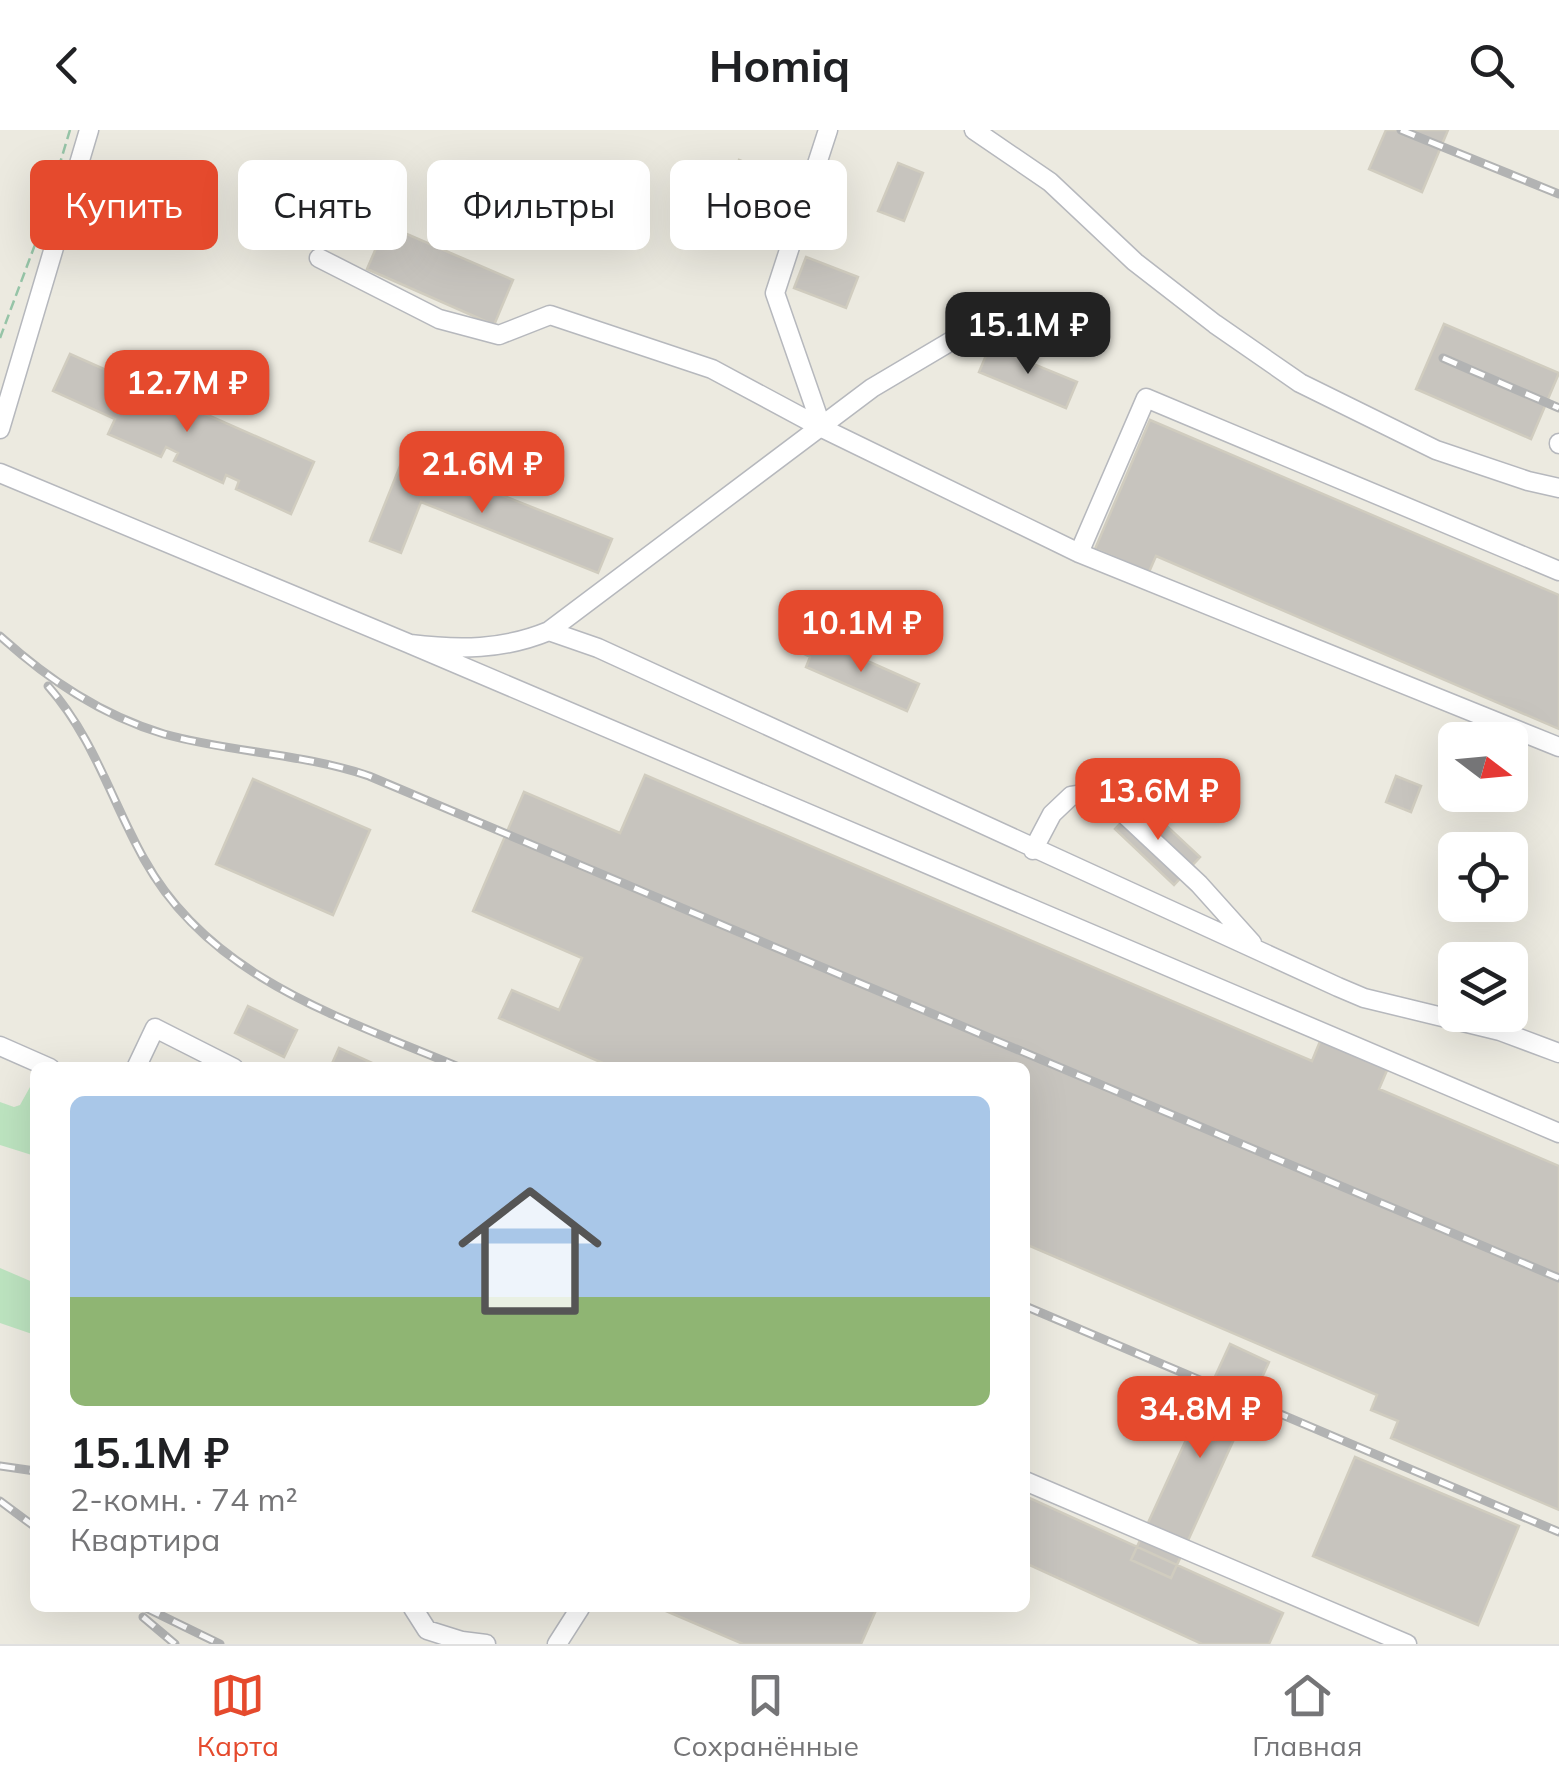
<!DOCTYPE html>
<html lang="ru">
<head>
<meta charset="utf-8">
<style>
	body { margin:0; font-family:Mulish,sans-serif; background:#f2f2f2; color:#202124; height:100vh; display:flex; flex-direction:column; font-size:38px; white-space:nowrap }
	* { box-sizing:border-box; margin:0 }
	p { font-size:32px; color:#757577 }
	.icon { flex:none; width:55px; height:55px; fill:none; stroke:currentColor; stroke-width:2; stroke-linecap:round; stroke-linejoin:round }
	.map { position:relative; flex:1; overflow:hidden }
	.panel { position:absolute; left:30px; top:932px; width:1000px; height:550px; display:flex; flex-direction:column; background:#fff; border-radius:15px; box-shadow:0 10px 40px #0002 }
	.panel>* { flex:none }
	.hud { position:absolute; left:30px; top:30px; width:1000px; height:90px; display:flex; gap:20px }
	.needle { width:65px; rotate:106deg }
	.buttons { position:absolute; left:1438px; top:592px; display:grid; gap:20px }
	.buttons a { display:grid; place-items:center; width:90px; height:90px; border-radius:15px; background:#fff; box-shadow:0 10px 40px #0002; font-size:50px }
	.price { position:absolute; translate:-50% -85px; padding:0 22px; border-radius:20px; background:#e54a2d; color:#fff; font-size:32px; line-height:65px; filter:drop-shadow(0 2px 5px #0008) }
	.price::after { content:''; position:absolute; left:50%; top:60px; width:30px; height:22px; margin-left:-15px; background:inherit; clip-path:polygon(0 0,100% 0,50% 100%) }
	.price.current { background:#222; color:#fff }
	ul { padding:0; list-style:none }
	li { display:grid; align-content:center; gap:20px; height:530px; padding:0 40px }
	li span { display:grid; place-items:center; height:310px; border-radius:15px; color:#555 }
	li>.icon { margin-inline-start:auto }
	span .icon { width:180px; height:180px; fill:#fffc; stroke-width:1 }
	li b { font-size:42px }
	.pill { padding:0 35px; border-radius:15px; background:#fff; box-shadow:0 10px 40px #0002; font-size:35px; line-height:90px }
	.pill.current { background:#e54a2d; color:#fff }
	header { display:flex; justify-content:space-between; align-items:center; height:130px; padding:0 40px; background:#fff; font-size:45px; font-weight:700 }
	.tab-bar { display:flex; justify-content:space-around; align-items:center; height:140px; border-top:2px solid #e0e0e0; background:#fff; font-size:28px; color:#757577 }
	.tab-bar a { display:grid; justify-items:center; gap:5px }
	.tab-bar .current { color:#e54a2d }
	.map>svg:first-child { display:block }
	.green { fill:#bde4c0 }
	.building { fill:#c7c4be; stroke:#d0ccbf; stroke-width:2.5 }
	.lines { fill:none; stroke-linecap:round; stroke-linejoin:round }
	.minor-casing { stroke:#b6b8bd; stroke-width:21 }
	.path { stroke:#96c4a7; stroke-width:2.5; stroke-dasharray:10 5; stroke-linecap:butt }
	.minor { stroke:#fff; stroke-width:18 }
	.rail-casing { stroke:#b2b3b3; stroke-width:9 }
	.rail { stroke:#fff; stroke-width:5; stroke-dasharray:15; stroke-linecap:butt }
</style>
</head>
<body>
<header><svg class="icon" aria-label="back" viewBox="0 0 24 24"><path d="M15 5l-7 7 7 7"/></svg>Homiq<svg class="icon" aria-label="search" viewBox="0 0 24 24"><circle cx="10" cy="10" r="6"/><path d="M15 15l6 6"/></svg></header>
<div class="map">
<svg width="1559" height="1514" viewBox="0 0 1559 1514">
	<rect width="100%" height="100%" fill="#eceae0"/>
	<path class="green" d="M30 957H35V1026L0 1015V972L14 977 20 975Z
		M0 1138 35 1153V1205L0 1193Z"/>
	<path class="building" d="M1386 0H1448L1422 62 1369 39Z
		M739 30 791 51 780 78 728 57Z
		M898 33 923 43 904 91 878 81Z
		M386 95 513 150 494 195 367 139Z
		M806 127 858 147 846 178 794 158Z
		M1444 194 1559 243 1531 309 1416 259Z
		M990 216 1077 252 1066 278 979 242Z
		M70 224 314 332 291 384 236 359 239 351 226 345 223 353 174 331 178 323 166 317 161 327 108 304 115 289 53 261Z
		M1150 290 1559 465V599L1156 426 1149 442 1095 419Z
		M404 326 612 409 598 443 421 372 401 423 370 411Z
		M818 509 919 554 907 581 806 537 810 527 804 524 807 516 814 519Z
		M645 645 1312 931 1321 909 1388 938 1379 959 1559 1036V1380L1391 1308 1398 1291 1371 1280 1377 1265 1025 1114V938H614L499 888 512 860 559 880 582 828 473 781 524 662 620 703Z
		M1396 646 1421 656 1411 682 1386 672Z
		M253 649 370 700 333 785 216 734Z
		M1141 672 1200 727 1174 755 1115 699Z
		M248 876 297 900 284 927 235 903Z
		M339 918 383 938H330Z
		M1230 1214 1269 1232 1171 1448 1131 1430Z
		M1355 1327 1519 1396 1478 1495 1313 1426Z
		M1025 1366 1283 1483 1269 1514H1202L1025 1433Z
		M659 1478H877L861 1514H743Z"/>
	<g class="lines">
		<g class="minor-casing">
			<path id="minor" d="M974 0 1050 52 1135 132 1215 194 1300 253 1436 320 1528 351 1559 358
				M319 128 439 189 499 205 550 185 712 239 822 298 1079 423 1559 617
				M822 298 775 163 828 0
				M0 299 89 0
				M1559 313V314
				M0 343 410 514C459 520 503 520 549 501L872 258 1012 175
				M1079 423 1146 268 1559 441
				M549 501 598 518 1338 857 1364 868 1500 901 1559 923
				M410 514 1559 1003
				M1033 720 1052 684 1071 666 1084 664 1107 668 1199 754 1252 813
				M0 916 50 938
				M136 938 155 898 234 938
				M1025 1351 1407 1514
				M413 1478 427 1500 462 1511 486 1514
				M557 1514 580 1478"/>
		</g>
		<path class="path" d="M0 208 36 112 70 0"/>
		<use href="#minor" class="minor"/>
		<g class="rail-casing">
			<path id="rail" d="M1401 0 1559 64
				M1443 228 1559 278
				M0 506C49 550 101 585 164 604 232 623 302 623 369 646L1559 1148
				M48 556C94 608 111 670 144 729 210 849 343 888 461 938
				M1025 1176 1559 1402
				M0 1336 35 1341
				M0 1371 35 1397
				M146 1478 220 1514
				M143 1487 175 1514"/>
		</g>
		<use href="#rail" class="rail"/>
	</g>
</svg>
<div class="buttons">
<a><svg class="needle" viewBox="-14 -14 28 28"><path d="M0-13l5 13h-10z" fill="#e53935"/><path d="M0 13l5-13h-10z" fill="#757577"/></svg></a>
<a><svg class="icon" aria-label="locate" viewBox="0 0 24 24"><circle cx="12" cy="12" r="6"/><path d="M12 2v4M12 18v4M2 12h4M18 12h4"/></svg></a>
<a><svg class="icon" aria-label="layers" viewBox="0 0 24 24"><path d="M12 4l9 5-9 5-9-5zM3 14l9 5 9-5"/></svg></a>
</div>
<b class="price current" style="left:1028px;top:247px">15.1M ₽</b>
<b class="price" style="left:187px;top:305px">12.7M ₽</b>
<b class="price" style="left:482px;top:386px">21.6M ₽</b>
<b class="price" style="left:861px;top:545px">10.1M ₽</b>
<b class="price" style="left:1158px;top:713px">13.6M ₽</b>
<b class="price" style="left:1200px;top:1331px">34.8M ₽</b>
<div class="hud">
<a class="pill current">Купить</a>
<a class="pill">Снять</a>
<a class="pill">Фильтры</a>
<a class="pill">Новое</a>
</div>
<section class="panel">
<ul>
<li><span style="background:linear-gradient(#a9c7e8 65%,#8fb573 0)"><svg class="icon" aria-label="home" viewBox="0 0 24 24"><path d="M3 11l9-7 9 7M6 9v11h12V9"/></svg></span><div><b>15.1M ₽</b><p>2-комн. · 74 m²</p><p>Квартира</p></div></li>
</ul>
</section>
</div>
<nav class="tab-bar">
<a class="current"><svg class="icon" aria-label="map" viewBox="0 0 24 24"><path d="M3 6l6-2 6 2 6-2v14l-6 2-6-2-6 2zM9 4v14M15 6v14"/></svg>Карта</a>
<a><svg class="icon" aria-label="saved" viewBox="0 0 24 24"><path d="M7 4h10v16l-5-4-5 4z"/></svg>Сохранённые</a>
<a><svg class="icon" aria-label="home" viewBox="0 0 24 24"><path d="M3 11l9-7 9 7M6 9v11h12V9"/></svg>Главная</a>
</nav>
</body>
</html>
